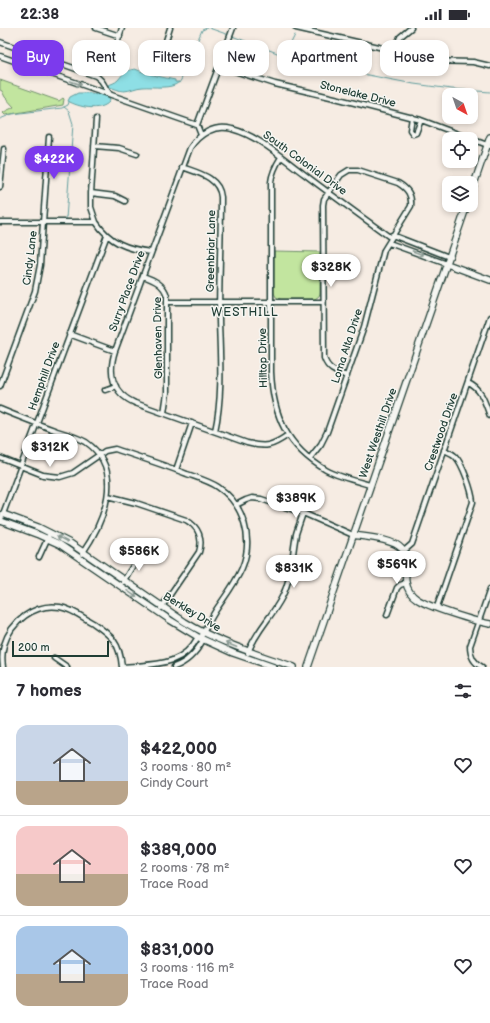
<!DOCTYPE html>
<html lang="en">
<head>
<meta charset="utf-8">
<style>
	body { margin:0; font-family:"Balsamiq Sans",sans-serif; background:#f7f7f7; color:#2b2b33; height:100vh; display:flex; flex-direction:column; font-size:15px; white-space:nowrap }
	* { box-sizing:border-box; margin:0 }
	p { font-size:13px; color:#7c7c81 }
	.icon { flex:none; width:22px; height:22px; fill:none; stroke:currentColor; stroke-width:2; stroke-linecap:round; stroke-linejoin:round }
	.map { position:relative; height:639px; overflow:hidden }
	.sheet { display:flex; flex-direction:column; background:#fff; flex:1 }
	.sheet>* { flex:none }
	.hud { position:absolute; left:12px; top:12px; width:466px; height:36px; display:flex; gap:8px }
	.needle { width:26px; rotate:140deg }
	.buttons { position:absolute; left:442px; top:60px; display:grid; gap:8px }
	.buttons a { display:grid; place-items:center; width:36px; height:36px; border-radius:8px; background:#fff; box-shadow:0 2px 6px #0003; font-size:20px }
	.scale { position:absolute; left:12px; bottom:10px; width:97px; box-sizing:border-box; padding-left:4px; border:2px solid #1f3d34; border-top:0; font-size:11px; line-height:14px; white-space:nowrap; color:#1f3d34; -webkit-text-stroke:3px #f6f6f2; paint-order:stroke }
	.price { position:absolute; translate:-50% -34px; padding:0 9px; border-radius:14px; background:#fff; color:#222; font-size:13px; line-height:26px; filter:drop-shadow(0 1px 2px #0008) }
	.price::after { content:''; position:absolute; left:50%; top:24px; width:12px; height:9px; margin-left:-6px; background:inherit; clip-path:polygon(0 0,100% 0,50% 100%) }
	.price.selected { background:#7c3aed; color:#fff }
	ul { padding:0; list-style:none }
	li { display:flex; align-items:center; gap:12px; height:100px; padding:0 16px }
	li+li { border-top:1px solid #e1e1e2 }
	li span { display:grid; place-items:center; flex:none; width:112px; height:80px; border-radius:12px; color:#555 }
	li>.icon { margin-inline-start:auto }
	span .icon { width:48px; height:48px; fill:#fffc; stroke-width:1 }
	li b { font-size:17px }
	h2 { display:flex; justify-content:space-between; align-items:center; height:48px; padding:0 16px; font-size:17px }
	.pill { padding:0 14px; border-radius:12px; background:#fff; box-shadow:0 2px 6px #0003; font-size:14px; line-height:36px }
	.pill.selected { background:#7c3aed; color:#fff }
	.status { display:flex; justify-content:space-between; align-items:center; height:28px; padding:0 20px; background:#fff; direction:ltr }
	.status svg { height:11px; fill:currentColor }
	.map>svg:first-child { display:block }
	.green { fill:#c2e59f; stroke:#70916a }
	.water { fill:#8edfe5; stroke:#629e9e }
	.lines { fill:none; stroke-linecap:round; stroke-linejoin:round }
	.stream { stroke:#629e9e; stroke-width:1 }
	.street-casing { stroke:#1f3d34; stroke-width:7 }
	.secondary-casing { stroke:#1f3d34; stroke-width:8 }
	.street { stroke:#f6f6f2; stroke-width:4 }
	.secondary { stroke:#f6f6f2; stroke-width:5.5 }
	.oneway { stroke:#8a9a93 }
	.labels { text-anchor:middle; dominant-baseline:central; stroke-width:3; stroke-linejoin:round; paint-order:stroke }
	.street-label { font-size:11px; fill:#1f3d34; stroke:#f6f6f2 }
	.neighbourhood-label { font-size:12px; letter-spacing:1px; fill:#1f3d34; stroke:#f6f6f2 }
</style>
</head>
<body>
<div class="status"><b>22:38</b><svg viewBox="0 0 49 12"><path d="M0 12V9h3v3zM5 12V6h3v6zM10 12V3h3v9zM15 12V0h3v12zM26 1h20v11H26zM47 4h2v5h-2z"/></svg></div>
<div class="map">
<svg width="490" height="639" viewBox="0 0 490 639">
	<rect width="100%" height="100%" fill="#f6ece3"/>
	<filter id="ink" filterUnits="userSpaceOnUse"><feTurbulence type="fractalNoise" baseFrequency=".025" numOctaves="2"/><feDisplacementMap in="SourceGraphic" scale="8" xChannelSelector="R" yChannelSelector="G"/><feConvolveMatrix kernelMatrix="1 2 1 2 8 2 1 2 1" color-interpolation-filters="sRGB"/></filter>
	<g filter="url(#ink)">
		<path class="green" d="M0 52 59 73 63 70 64 71 63 77 5 87 3 85 4 84 14 79 5 69 2 63 0 62Z
			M274 223 320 224V265L319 268 315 271H281L276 269 274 265Z"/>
		<path class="water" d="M135 41 148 46 175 52V54H179C172 62 152 58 143 59 136 59 130 63 124 63 119 63 114 60 109 59L108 57C111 56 115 55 118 52 124 45 124 43 135 41Z
			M78 65H92L96 67 97 65 108 69 110 71 109 74C100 84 78 79 68 73L70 69Z"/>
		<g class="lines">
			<path class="stream" d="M209 0 229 7
				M232 8 301 34 414 56 452 61 490 64
				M284 27 286 25 295 7
				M179 55 181 52 202 2 207 0
				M64 79 69 83 73 96 66 191
				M0 91 12 86 62 80 68 77 69 74"/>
			<g class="street-casing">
				<path id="street" d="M96 0 120 8
					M296 0 379 19 416 31 427 33 473 34 490 38
					M0 14 96 48C105 54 103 58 110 66
					M164 19 170 0
					M394 24 400 9 411 0
					M113 27 122 0
					M0 28 197 97
					M25 37 30 24
					M219 38 275 56 339 71 421 92 490 118
					M412 89 410 102 413 106 416 105 421 92
					M96 91 91 165V179L96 194
					M201 107 197 97 233 0
					M94 118 119 120 137 126
					M281 129C276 137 272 144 271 154V344C273 388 287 419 326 442 339 449 356 453 370 457
					M182 139C198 145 219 149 221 169 221 210 219 251 219 292 220 329 223 367 215 403
					M0 159 4 121
					M91 165 115 168 125 173
					M0 194H96C110 215 127 221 151 224
					M392 207 449 229
					M389 215 447 236
					M143 248C154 252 164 256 167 268V365L164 385
					M168 274H323
					M69 306 115 323
					M468 355C482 361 485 375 490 388
					M0 358 35 263 40 237 49 109
					M105 362 116 358
					M0 381C19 389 38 396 57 403 67 406 77 409 86 414 126 442 104 494 82 526
					M288 407C272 418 266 420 247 415L135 375C112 365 108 345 115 323L190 120C199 106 215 96 232 101 259 108 282 130 304 146 333 168 362 189 391 210
					M0 430 43 447 60 449 73 445 105 423 115 421C139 429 164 437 187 446 198 450 209 453 218 459 244 476 254 511 242 540 236 554 227 566 218 579 211 589 206 600 200 611
					M310 430 321 416 327 404 364 299 384 222 411 178C412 167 408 161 398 155L358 142H349L341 147 324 171 323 177 324 330C328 342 336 344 347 348
					M176 442 192 395
					M108 468 136 475 186 492C199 499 203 511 199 524L161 580
					M236 477 246 472 252 470 261 471 303 485 353 507
					M0 494 107 207
					M404 523 412 516 490 289
					M39 529 50 505
					M123 554 140 526
					M437 579 473 474C472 463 463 436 455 428 452 425 448 424 444 422
					M387 587 397 560 400 557 406 555
					M248 625C255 604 272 589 282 569 292 549 292 528 296 506 298 499 301 492 303 485
					M54 630 67 639
					M3 639C2 632 2 624 4 617 11 594 34 575 60 579 72 581 82 589 93 595 112 608 120 615 122 639
					M123 639C154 636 182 639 198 609
					M174 639C188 634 196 625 203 612
					M482 639C474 635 470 628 470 618L490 561"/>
			</g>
			<g class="secondary-casing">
				<path id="secondary" d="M471 165 490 109
					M447 236 490 252
					M3 486 38 499 70 515 185 594C219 615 257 626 294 639
					M1 493 39 507 59 516 170 592 198 609 233 625 274 639
					M353 507C366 509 394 511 402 521 411 531 404 543 406 554 407 561 411 567 417 571 428 579 477 594 490 596
					M308 639 467 177"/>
			</g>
			<use href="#street" class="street"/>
			<use href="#secondary" class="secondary"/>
		</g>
		<defs><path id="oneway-shaft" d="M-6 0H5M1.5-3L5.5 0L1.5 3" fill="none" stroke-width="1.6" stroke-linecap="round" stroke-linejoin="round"/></defs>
		<g class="oneway">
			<use href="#oneway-shaft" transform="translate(76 55) rotate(19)"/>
			<use href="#oneway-shaft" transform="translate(418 225) rotate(20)"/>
			<use href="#oneway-shaft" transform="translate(62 511) rotate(-152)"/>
			<use href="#oneway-shaft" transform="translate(132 566) rotate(34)"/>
			<use href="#oneway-shaft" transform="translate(231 617) rotate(-159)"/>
		</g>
	</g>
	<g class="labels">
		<g class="street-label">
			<text transform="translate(358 66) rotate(14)">Stonelake Drive</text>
			<text transform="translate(305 135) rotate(36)">South Colonial Drive</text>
			<text transform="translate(211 223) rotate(-89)">Greenbriar Lane</text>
			<text transform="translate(30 230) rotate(-83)">Cindy Lane</text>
			<text transform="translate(127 263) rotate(-70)">Surry Place Drive</text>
			<text transform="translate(158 310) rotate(-91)">Glenhaven Drive</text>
			<text transform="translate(347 318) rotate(-72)">Loma Alta Drive</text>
			<text transform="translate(263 330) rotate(-91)">Hilltop Drive</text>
			<text transform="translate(44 348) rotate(-70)">Hemphill Drive</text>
			<text transform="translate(441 404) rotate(-71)">Crestwood Drive</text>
			<text transform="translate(378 405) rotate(-71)">West Westhill Drive</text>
			<text transform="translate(192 584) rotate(31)">Berkley Drive</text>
		</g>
		<g class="neighbourhood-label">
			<text x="245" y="284">WESTHILL</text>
		</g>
	</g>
</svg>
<div class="buttons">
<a><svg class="needle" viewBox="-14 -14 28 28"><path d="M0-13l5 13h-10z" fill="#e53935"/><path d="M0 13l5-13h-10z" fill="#7c7c81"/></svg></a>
<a><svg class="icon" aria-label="locate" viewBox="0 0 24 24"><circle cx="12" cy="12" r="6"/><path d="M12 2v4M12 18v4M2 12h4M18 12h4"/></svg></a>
<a><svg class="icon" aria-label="layers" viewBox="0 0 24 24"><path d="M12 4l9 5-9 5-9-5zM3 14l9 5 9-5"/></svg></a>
</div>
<div class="scale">200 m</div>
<b class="price selected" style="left:54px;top:152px">$422K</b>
<b class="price" style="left:331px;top:260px">$328K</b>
<b class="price" style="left:50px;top:440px">$312K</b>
<b class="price" style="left:296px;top:491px">$389K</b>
<b class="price" style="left:139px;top:544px">$586K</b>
<b class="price" style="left:397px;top:557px">$569K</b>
<b class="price" style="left:294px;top:561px">$831K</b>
<div class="hud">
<a class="pill selected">Buy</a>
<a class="pill">Rent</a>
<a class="pill">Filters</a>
<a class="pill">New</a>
<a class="pill">Apartment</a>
<a class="pill">House</a>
</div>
</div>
<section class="sheet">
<h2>7 homes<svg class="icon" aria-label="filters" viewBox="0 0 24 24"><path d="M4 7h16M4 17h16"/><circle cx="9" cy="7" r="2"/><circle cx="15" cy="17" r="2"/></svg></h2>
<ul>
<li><span style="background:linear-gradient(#c9d6e8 70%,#b9a48a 0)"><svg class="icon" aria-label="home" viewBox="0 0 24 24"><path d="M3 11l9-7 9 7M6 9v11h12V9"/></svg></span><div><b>$422,000</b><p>3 rooms · 80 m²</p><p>Cindy Court</p></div><svg class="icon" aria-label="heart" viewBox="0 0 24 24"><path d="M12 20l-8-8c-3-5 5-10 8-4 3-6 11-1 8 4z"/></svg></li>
<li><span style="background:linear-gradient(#f6c9c9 60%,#b9a48a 0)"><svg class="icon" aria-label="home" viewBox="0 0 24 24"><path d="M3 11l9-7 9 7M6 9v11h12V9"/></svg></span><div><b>$389,000</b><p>2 rooms · 78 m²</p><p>Trace Road</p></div><svg class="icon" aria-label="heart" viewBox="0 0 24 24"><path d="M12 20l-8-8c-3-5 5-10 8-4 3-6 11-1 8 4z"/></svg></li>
<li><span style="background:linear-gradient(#a9c7e8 60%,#b9a48a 0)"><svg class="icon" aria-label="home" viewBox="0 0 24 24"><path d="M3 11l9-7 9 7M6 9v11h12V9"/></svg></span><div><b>$831,000</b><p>3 rooms · 116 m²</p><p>Trace Road</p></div><svg class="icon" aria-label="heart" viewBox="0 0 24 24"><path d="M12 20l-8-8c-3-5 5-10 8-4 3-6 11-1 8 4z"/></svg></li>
</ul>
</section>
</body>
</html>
